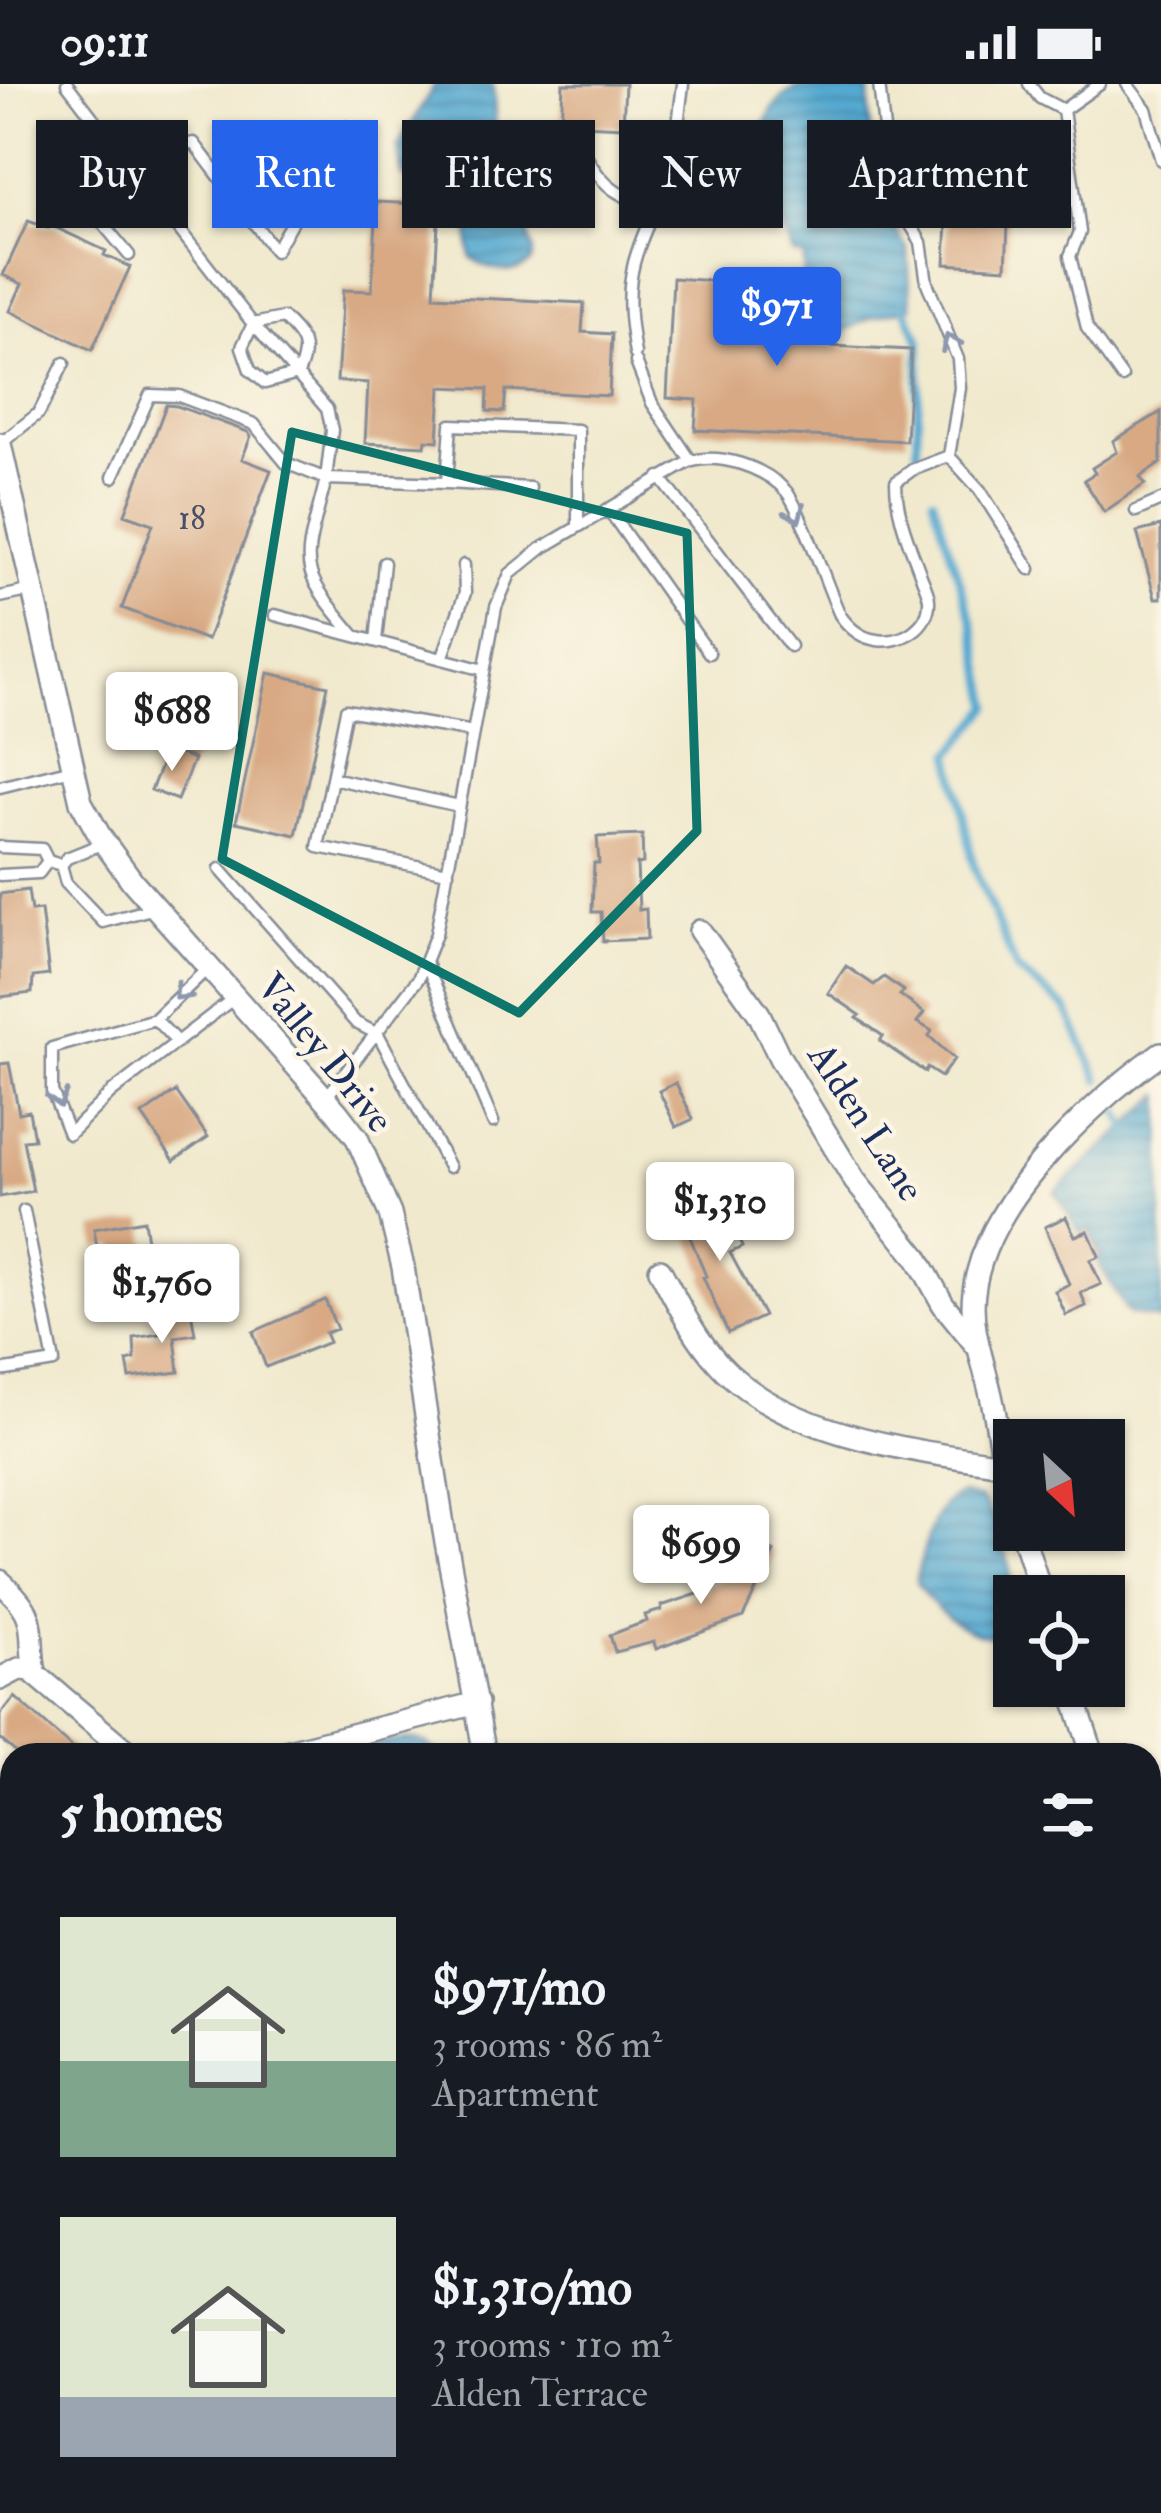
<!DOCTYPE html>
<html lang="en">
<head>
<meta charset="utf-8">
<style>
	body { margin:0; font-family:"IM FELL Double Pica",serif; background:#242831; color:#f1f3f6; height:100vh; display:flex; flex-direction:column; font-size:45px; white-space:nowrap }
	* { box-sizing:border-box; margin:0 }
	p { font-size:39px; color:#9ea1a6 }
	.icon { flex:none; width:66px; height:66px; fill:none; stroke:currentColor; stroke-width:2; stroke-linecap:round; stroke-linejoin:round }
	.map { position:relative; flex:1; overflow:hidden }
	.panel { position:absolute; left:0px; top:1659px; width:1161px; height:771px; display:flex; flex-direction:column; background:#171b24; border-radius:36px 36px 0 0; box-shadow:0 3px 9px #0004 }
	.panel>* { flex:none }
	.banner { position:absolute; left:36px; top:36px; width:1089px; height:108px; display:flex; gap:24px }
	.needle { width:78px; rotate:154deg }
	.tools { position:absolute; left:993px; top:1335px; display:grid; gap:24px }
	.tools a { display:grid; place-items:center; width:132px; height:132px; border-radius:0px; background:#171b24; box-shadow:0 3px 9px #0004; font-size:60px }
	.price { position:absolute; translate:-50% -102px; padding:0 27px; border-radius:12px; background:#fff; color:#222; font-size:39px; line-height:78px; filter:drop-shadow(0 3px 6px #0008) }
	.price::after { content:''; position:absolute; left:50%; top:72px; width:36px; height:27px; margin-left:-18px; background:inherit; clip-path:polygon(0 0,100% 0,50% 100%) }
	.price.selected { background:#2563eb; color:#fff }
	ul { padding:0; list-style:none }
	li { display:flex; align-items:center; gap:36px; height:300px; padding:0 60px }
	li span { display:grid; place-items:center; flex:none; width:336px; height:240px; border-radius:0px; color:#555 }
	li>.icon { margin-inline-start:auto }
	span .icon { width:144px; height:144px; fill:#fffc; stroke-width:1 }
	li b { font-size:51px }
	h2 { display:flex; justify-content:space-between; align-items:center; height:144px; padding:0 60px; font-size:51px }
	.tag { padding:0 42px; border-radius:0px; background:#171b24; box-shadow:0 3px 9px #0004; font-size:42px; line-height:108px }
	.tag.selected { background:#2563eb; color:#fff }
	.status { display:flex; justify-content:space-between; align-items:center; height:84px; padding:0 60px; background:#171b24; direction:ltr }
	.status svg { height:33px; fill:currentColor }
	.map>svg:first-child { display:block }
	.water { fill:url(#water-rules); stroke:#386c97; stroke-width:3 }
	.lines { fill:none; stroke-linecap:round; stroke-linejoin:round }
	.stream { stroke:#54a9d0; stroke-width:8 }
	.building { fill:#d8a983 }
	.lane-casing { stroke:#868c96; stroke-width:15 }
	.street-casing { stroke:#868c96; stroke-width:26 }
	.lane { stroke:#fff; stroke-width:10 }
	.street { stroke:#fff; stroke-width:21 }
	.oneway { stroke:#8d97ae }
	.marked { fill:none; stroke:#0f766e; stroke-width:9; stroke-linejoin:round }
	.labels { text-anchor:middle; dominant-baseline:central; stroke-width:9; stroke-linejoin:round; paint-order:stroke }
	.number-label { font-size:33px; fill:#4a4e67 }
	.street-label { font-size:39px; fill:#1b2f5e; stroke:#fcf5e5 }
</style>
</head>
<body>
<div class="status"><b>09:11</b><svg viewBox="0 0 49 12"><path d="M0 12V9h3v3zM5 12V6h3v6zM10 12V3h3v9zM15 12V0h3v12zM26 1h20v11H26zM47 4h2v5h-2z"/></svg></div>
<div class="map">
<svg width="1161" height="2429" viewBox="0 0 1161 2429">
	<defs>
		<pattern id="water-rules" width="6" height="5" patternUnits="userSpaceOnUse" patternTransform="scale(3)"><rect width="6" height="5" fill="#54a9d0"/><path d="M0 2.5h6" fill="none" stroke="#458aac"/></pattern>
	</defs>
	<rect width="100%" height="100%" fill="#fcf5e5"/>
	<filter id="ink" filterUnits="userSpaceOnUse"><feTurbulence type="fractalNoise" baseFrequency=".00833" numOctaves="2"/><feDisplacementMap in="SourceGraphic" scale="24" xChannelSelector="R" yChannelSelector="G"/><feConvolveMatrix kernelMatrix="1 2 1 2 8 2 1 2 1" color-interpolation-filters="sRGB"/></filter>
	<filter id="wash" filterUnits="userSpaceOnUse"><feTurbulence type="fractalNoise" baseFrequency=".004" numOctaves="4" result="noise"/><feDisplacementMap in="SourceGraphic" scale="48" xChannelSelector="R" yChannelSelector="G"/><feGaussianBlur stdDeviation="2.7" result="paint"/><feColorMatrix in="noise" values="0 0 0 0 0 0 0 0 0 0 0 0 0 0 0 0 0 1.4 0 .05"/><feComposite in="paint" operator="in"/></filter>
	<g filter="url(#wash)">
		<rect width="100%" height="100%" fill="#f0e9cd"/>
		<path class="water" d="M435 0H493L498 76 510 95 533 167 531 178C513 193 488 187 471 173 467 155 471 141 473 124 477 86 426 92 402 92L398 63Z
			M803 0H869L871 108 908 166 911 223 872 233 838 250 801 255 804 172 793 169C772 111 729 36 803 0Z
			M1161 1011V1236H1160L1128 1229 1097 1176 1101 1173 1090 1145 1080 1149 1055 1108Z
			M961 1410 981 1415C1010 1453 1014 1503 1014 1546 979 1567 936 1528 917 1500L916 1494C925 1467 931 1420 961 1410Z
			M412 1655 426 1659 438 1671H346L387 1658Z
			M12 1764V1960L0 1953V1768Z"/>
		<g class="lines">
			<path class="stream" d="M903 221 920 257 917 366
				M933 414 973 538 991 622 951 670 974 783 1017 886 1066 924 1099 996
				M1119 1028 1130 1048"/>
		</g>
		<g id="blocks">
			<path class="building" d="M563 0H625L623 43 561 40Z
				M949 89 1011 92 1010 101 1021 102 1020 119H1009L1006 184 945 180Z
				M377 118 439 121 434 212 584 219 582 248 612 250 609 312 506 306 504 328 487 327 488 305 441 303 438 357 426 356 425 362 365 359 368 299 337 297 343 206 372 207Z
				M28 137 48 144 50 141 106 167 104 171 130 183 92 266 10 227 22 200 3 191Z
				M673 194 794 203 791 260 911 266 906 357 695 346 697 316 667 314Z
				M166 321 177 322 248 348 251 352 242 375 271 386 207 556 122 524 153 440 125 430Z
				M1161 328V379L1140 393 1145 400 1104 428 1084 396 1095 389 1092 384 1117 368 1113 357Z
				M1161 442V514H1155L1137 448Z
				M268 589 328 602 296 751 236 738Z
				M168 665 194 675 177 716 151 706Z
				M642 751 643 779 637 780 639 826 646 825 647 855 603 857 601 828H592L594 779H599L597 753Z
				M28 806 31 827 41 826 49 891 33 893 32 909 0 913V810Z
				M846 882 874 901 884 893 904 907 900 911 924 929 917 938 932 947 929 952 954 975 941 993 927 984 925 988 880 957 883 952 857 934 860 931 828 909Z
				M9 979 19 1029 29 1027 34 1055 23 1056 33 1107 0 1113V980Z
				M676 999 693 1035 676 1043 659 1007Z
				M176 1007 208 1053 174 1077 142 1031Z
				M696 1112 705 1132 725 1124 742 1163 730 1169 764 1232 728 1249 703 1193 706 1192 677 1121Z
				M1066 1133 1075 1152 1088 1147 1099 1172 1090 1176 1101 1200 1081 1209 1086 1222 1066 1231 1055 1207 1069 1200 1045 1143Z
				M144 1136 148 1164 117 1169 115 1161 97 1164 94 1145Z
				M325 1216 337 1245 325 1249 329 1258 266 1283 253 1248Z
				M190 1222 195 1250 175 1253 179 1288 130 1294 127 1277 135 1275 134 1254 166 1249 162 1227Z
				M755 1457 774 1468 743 1533 656 1565 654 1558 615 1568 610 1551 647 1537 645 1531 662 1526 661 1522 707 1507 706 1502 735 1489Z
				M15 1613 80 1671H19L0 1655V1631Z"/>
		</g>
	</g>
	<g filter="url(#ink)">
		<use href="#blocks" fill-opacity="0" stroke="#868c96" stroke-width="3"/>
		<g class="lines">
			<g class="lane-casing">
				<path id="lane" d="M67 0 132 85 157 67 194 59 275 167 346 43
					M879 0 891 108 921 158 927 199 958 275 960 304 949 372
					M1029 0 1040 14 1063 26
					M1100 0 1063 26 1080 148 1070 172 1087 244 1122 293
					M1127 0 1146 25 1161 76
					M582 64C606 115 631 116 682 129L678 41 683 0
					M57 77 88 122 132 85 253 240 327 325 332 346 326 395 286 379 254 340 179 312 150 311 113 393
					M88 122 129 171
					M283 234C304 254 310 263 298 290L265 299 250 286 242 263 253 240Z
					M635 270C624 204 628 183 656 122
					M636 278 652 319 691 377
					M0 360 39 329 64 279
					M949 372 980 406 1030 485
					M660 393 790 562
					M530 404 447 399 451 341 578 346V442
					M608 425 709 569
					M1136 427 1161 416
					M0 513 33 506
					M275 531 484 586
					M355 552C293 479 304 485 326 395L447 399
					M376 557 384 479
					M442 575 465 509 464 481
					M332 694 459 722
					M0 703 72 685
					M0 763 42 765 48 777
					M61 781 66 799 103 838 155 824
					M220 785 356 939 378 950 449 1083
					M448 788 318 763 346 626 473 648
					M0 791 39 789 48 777 61 781 67 774 104 759
					M425 877 493 1038
					M208 884 155 935 52 964V1007L69 1050 112 1008 234 914
					M155 935 177 958
					M325 1015 418 895 436 850 496 523 510 490 542 464 689 378C719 368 764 383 786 407 801 425 828 505 840 531 849 544 860 554 877 556 901 560 931 543 929 515 928 507 922 496 920 489 909 459 896 430 896 398L912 386 949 372
					M0 1287 54 1278 24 1127"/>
			</g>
			<g class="street-casing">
				<path id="street" d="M0 360 81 718 101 754 133 798 337 1028 357 1054 390 1130 403 1183 444 1447 485 1671
					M700 847 759 930 780 974 855 1097 917 1173 943 1220 977 1262
					M660 1186C677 1218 694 1253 719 1280 783 1351 913 1367 1003 1380
					M1014 1424C1003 1389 1000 1352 992 1316 985 1281 969 1245 974 1208 985 1117 1089 1021 1161 969
					M1021 1446 1042 1512
					M0 1497C42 1536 27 1540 35 1590L131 1671
					M0 1595 19 1585 35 1586
					M1070 1602 1093 1671
					M273 1671 477 1619
					M690 2418 692 2429
					M268 2429 270 2418"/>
			</g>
			<use href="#lane" class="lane"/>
			<use href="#street" class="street"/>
		</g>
		<defs><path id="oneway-chevron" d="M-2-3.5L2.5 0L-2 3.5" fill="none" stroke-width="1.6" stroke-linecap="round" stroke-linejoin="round" transform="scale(3)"/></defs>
		<g class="oneway">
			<use href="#oneway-chevron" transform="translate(950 258) rotate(-113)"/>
			<use href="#oneway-chevron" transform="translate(796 430) rotate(67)"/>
			<use href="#oneway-chevron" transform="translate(181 909) rotate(136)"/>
			<use href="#oneway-chevron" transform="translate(58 1015) rotate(75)"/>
		</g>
	</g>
	<path class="marked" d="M292 348 687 449 697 747 519 929 222 775Z"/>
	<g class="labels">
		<g class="number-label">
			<text x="192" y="434">18</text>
		</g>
		<g class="street-label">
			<text transform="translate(325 969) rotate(51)">Valley Drive</text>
			<text transform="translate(866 1038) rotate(57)">Alden Lane</text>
		</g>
	</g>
</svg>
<div class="tools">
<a><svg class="needle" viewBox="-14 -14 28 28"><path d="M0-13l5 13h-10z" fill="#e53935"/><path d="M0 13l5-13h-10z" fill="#9ea1a6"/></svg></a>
<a><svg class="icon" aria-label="locate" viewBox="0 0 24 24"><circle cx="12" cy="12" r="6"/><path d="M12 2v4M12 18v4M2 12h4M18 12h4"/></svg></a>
</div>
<b class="price selected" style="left:777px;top:285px">$971</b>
<b class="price" style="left:172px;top:690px">$688</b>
<b class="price" style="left:720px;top:1180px">$1,310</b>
<b class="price" style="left:162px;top:1262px">$1,760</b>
<b class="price" style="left:701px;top:1523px">$699</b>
<div class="banner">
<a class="tag">Buy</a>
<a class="tag selected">Rent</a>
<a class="tag">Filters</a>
<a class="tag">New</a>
<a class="tag">Apartment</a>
</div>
<section class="panel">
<h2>5 homes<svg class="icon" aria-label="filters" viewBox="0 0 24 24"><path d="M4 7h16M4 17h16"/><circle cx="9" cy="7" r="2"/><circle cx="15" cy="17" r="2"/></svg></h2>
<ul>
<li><span style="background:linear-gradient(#dfe7d0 60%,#7fa58c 0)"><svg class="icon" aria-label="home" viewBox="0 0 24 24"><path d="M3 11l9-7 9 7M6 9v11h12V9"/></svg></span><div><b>$971/mo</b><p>3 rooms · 86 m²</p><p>Apartment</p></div></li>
<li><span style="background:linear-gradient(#dfe7d0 75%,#9aa5b1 0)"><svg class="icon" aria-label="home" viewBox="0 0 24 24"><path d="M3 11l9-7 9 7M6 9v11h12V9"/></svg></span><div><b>$1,310/mo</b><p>3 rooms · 110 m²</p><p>Alden Terrace</p></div></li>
</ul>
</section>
</div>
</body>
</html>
